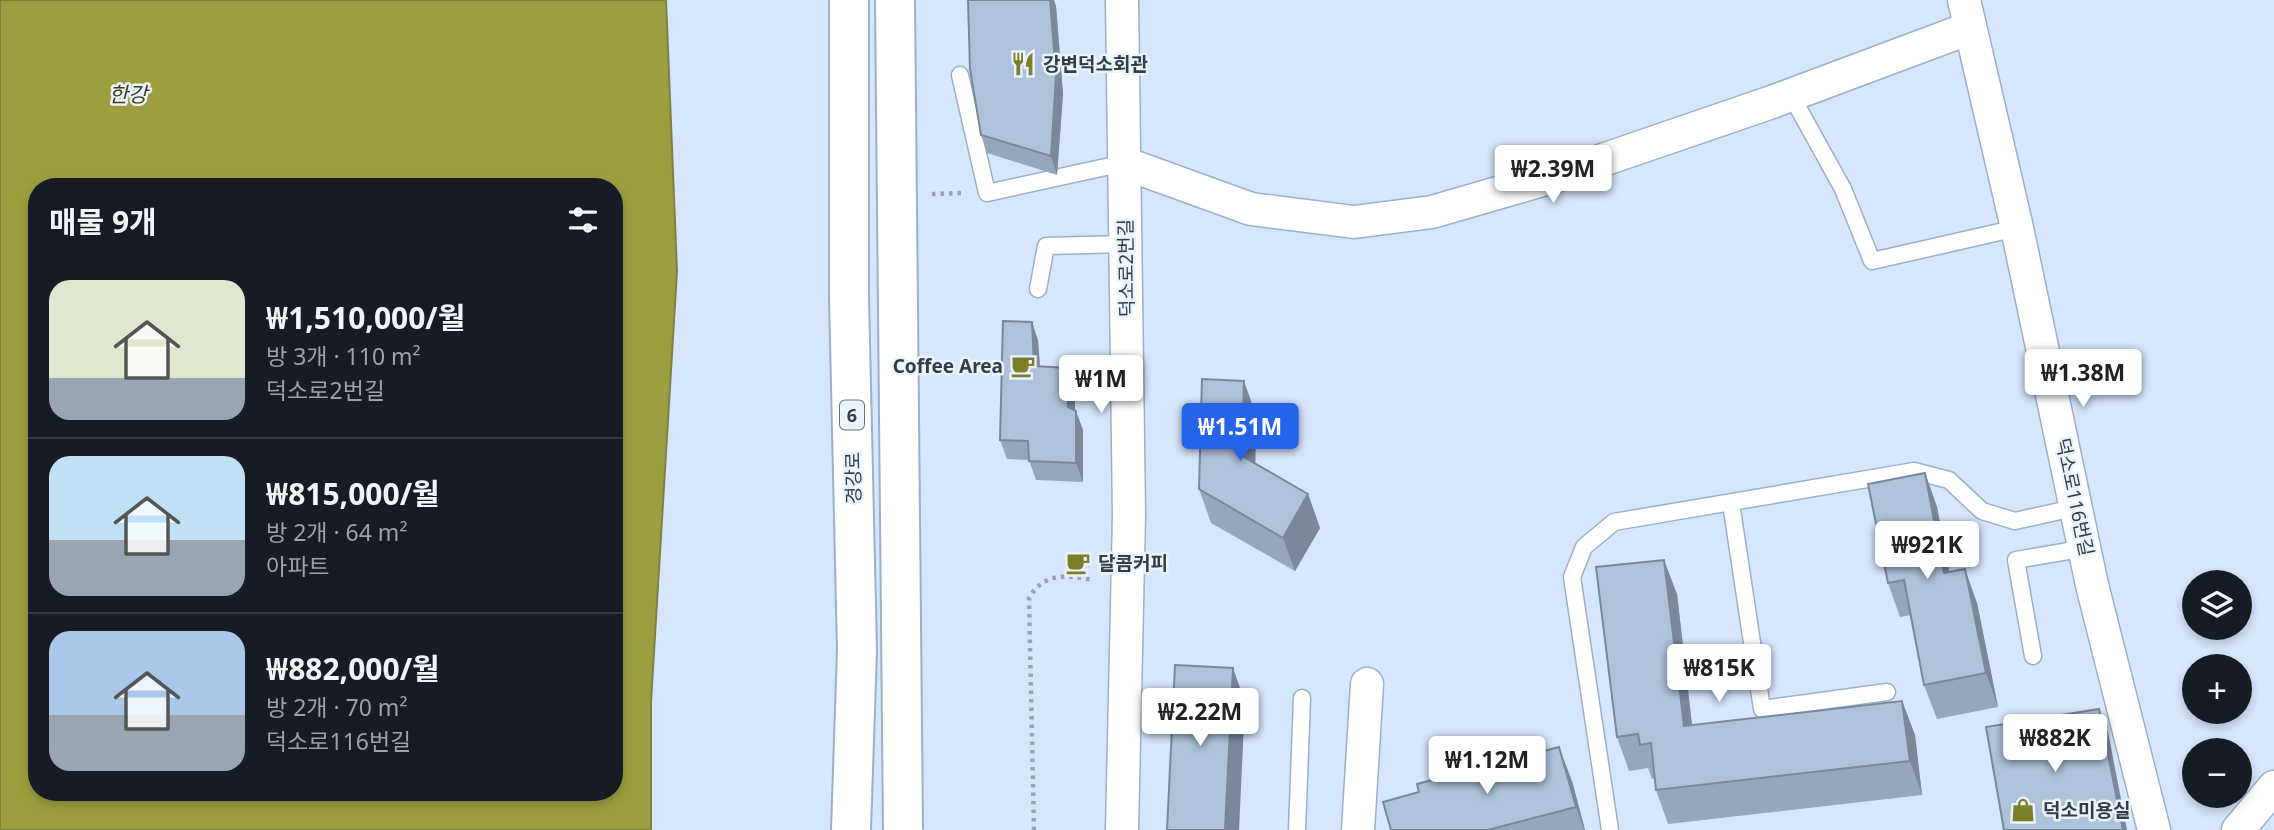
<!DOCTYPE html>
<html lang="ko">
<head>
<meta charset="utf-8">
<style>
	body { margin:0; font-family:"Noto Sans","Noto Sans KR",sans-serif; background:#242831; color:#f1f3f6; height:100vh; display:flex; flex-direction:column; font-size:26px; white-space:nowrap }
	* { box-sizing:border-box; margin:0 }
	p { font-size:23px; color:#9ea1a6 }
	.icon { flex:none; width:38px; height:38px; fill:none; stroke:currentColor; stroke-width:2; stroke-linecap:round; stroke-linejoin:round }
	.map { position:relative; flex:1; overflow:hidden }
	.side { position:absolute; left:28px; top:178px; width:595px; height:623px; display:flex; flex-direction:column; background:#171b24; border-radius:28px; box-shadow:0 4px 10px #0003 }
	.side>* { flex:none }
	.fabs { position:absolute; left:2182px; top:570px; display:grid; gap:14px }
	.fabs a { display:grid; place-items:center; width:70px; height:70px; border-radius:50%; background:#171b24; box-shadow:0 4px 10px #0003; font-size:35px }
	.price { position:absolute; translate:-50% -60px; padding:0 16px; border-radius:7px; background:#fff; color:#222; font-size:23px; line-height:46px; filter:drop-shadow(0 2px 4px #0008) }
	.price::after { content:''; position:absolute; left:50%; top:42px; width:21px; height:16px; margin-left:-10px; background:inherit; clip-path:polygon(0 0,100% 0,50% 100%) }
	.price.on { background:#2563eb; color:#fff }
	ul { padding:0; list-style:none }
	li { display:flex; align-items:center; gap:21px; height:175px; padding:0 21px }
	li+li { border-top:2px solid #363941 }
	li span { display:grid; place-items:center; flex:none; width:196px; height:140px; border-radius:21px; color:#555 }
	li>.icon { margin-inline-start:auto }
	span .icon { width:84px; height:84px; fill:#fffc; stroke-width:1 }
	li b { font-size:30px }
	h2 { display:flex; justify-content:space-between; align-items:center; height:84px; padding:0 21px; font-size:30px }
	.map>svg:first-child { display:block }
	.water { fill:#9c9f40; stroke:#7d8142; stroke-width:2; fill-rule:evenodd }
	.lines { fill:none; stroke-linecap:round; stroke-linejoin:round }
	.service-casing { stroke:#9cb0c9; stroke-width:19 }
	.minor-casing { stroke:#9cb0c9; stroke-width:35 }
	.primary-casing { stroke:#9cb0c9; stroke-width:42 }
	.path { stroke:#97a4b5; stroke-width:4.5; stroke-dasharray:3.5 5; stroke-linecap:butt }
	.service { stroke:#fff; stroke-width:16 }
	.minor { stroke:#fff; stroke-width:32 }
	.primary { stroke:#fff; stroke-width:38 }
	.primary-bridge-casing { stroke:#9cb0c9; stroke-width:42; stroke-linecap:butt }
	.primary-bridge { stroke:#fff; stroke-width:38 }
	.wall { fill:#96a7bd }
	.shaded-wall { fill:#7a889a }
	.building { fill:#aec2dc; stroke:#7a889a; stroke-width:2 }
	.labels { text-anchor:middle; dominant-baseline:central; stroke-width:5; stroke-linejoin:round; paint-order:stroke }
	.shield { fill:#ebf3fe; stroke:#6b737d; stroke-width:2 }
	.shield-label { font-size:18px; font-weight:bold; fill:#343c46 }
	.poi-label { font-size:19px; font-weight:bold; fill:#343c46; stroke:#ebf3fe; text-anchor:start }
	.street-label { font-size:19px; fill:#343c46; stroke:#ebf3fe }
	.water-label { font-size:21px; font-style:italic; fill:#3d3e16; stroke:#ebf3fe }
</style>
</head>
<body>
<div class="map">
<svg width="2274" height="830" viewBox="0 0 2274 830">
	<rect width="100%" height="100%" fill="#d6e6fc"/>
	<path class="water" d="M0 0H666L677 271 651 702V830H0ZM37 187H614V793H37Z"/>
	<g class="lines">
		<g class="service-casing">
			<path id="service" d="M960 75 987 193 1124 163
				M1791 95 1843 189 1872 261 2017 228
				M1038 289 1046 246 1125 244
				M1731 503 1762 709 1887 692
				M2033 656 2016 560 2086 548
				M1297 830 1302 698
				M1610 830 1572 577 1584 547 1614 522 1914 471 1949 480 1982 511 2015 521 2078 507"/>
		</g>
		<g class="minor-casing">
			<path id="minor" d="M1122 0 1129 515 1122 830
				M1964 0 2017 228 2092 585 2154 830
				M1124 163 1251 209 1354 222 1432 212 1556 176 1772 102 1970 28
				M1358 830 1367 684
				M2238 830 2274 787"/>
		</g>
		<g class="primary-casing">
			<path id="primary" d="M849 0V297L857 650 851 830"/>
		</g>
		<path class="path" d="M932 194 962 193
			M1034 830 1029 598C1044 572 1066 575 1093 580"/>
		<use href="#service" class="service"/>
		<use href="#minor" class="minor"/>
		<use href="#primary" class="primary"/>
		<g class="primary-bridge-casing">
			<path id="primary-bridge" d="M895 0 903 830"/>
		</g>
		<use href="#primary-bridge" class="primary-bridge"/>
	</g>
	<path class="wall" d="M1056 6 1063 94 1057 175 987 153 981 135Z
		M1038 340 1040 366 1075 386V411L1083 430V482L1036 480 1029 460 1007 459 1000 440Z
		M1256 415 1255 464 1308 494 1320 528 1295 571 1211 523 1199 489Z
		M1925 473 1937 507 1949 572 1977 603 1998 707 1937 719 1924 685 1911 615 1900 617 1888 583Z
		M1677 594 1692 725 1902 701 1915 735 1922 795 1668 824 1656 790 1655 778 1652 779 1648 768 1629 771 1617 737Z
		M1572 781 1585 830H1391Z"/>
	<path class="shaded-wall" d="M1050 0H1054L1056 6 1063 94 1057 175 1051 156Z
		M1032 322 1038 340 1041 385 1034 366Z
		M1068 368 1075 386V426L1068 407Z
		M1244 381 1256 415 1255 490 1242 456Z
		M1076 411 1083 430V482L1076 463Z
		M1925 473 1937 507 1956 607 1944 573Z
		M1308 494 1320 528 1295 571 1283 538Z
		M1664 560 1677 594 1696 760 1684 726Z
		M1965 569 1977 603 1998 707 1986 673Z
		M1233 668 1245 702 1239 830H1225Z
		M1902 701 1915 735 1922 795 1910 761Z
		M2099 709 2108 732 2127 830H2123Z
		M1559 747 1572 781 1585 830H1584L1576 807Z"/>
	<path class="building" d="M968 0H1050L1056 75 1051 156 981 135 970 69Z
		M1003 321 1032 322 1034 366 1068 368V407L1076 411V463L1029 461 1028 441 1000 440Z
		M1202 379 1244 381 1242 456 1308 494 1283 538 1199 489Z
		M1925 473 1944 573 1965 569 1986 673 1924 685 1904 580 1888 583 1868 484Z
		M1664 560 1684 726 1902 701 1910 761 1656 790 1651 743 1640 745 1638 734 1617 737 1596 567Z
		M1175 665 1233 668 1225 830H1167Z
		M2099 709 2123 830H2004L1986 727Z
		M1559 747 1576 807 1488 830H1391L1383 802 1419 792 1417 784Z"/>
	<defs>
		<g id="restaurant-bare" transform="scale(1.89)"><path d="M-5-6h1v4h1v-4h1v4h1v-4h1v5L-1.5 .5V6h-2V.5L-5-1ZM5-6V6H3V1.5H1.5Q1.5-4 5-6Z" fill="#7d7f28" stroke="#ebf3fe" stroke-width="2.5" paint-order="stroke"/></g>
		<g id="cafe-bare" transform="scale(1.89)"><path d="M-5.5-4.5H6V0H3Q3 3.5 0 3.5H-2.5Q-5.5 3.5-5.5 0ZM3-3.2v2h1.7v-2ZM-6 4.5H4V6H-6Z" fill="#7d7f28" stroke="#ebf3fe" stroke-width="2.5" paint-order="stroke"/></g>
		<g id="shop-bare" transform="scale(1.89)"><path d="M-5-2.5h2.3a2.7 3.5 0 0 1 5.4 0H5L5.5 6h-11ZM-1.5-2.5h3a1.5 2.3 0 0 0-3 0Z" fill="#7d7f28" stroke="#ebf3fe" stroke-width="2.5" paint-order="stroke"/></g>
	</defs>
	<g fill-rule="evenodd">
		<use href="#restaurant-bare" x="1023" y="64"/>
		<use href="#cafe-bare" x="1023" y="366"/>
		<use href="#cafe-bare" x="1078" y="563"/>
		<use href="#shop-bare" x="2023" y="810"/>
	</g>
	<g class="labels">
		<rect class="shield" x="840" y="400.5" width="24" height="29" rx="5"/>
		<g class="shield-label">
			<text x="852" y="415">6</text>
		</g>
		<g class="poi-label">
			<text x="1043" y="64">강변덕소회관</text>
			<text x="1003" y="366" text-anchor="end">Coffee Area</text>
			<text x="1098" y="563">달콤커피</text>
			<text x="2043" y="810">덕소미용실</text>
		</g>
		<g class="street-label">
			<text transform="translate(1126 268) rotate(-91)">덕소로2번길</text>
			<text transform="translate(853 478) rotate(-91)">경강로</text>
			<text transform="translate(2075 497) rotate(78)">덕소로116번길</text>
		</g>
		<g class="water-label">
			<text x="128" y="94">한강</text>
		</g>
	</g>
</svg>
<div class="fabs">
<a><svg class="icon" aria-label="layers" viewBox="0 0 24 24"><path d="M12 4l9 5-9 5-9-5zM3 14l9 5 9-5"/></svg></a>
<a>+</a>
<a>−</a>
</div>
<b class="price" style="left:1553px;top:205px">₩2.39M</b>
<b class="price" style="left:2083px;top:409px">₩1.38M</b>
<b class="price" style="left:1101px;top:415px">₩1M</b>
<b class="price on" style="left:1240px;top:463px">₩1.51M</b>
<b class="price" style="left:1927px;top:581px">₩921K</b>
<b class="price" style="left:1719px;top:704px">₩815K</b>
<b class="price" style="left:1200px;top:748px">₩2.22M</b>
<b class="price" style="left:2055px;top:774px">₩882K</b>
<b class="price" style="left:1487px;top:796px">₩1.12M</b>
<section class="side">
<h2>매물 9개<svg class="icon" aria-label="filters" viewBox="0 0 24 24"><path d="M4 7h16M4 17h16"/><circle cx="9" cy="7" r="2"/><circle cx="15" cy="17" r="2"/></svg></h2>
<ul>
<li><span style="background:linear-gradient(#dfe7d0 70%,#9aa5b1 0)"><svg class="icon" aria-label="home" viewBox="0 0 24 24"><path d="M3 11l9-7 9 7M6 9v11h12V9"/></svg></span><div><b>₩1,510,000/월</b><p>방 3개 · 110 m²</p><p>덕소로2번길</p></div></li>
<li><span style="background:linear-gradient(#bfe0f5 60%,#9aa5b1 0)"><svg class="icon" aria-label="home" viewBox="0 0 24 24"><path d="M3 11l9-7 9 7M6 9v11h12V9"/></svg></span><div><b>₩815,000/월</b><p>방 2개 · 64 m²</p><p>아파트</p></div></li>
<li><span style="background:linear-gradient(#a9c7e8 60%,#9aa5b1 0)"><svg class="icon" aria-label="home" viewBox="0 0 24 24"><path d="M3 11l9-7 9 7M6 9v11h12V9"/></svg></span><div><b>₩882,000/월</b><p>방 2개 · 70 m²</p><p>덕소로116번길</p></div></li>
</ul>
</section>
</div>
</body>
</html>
